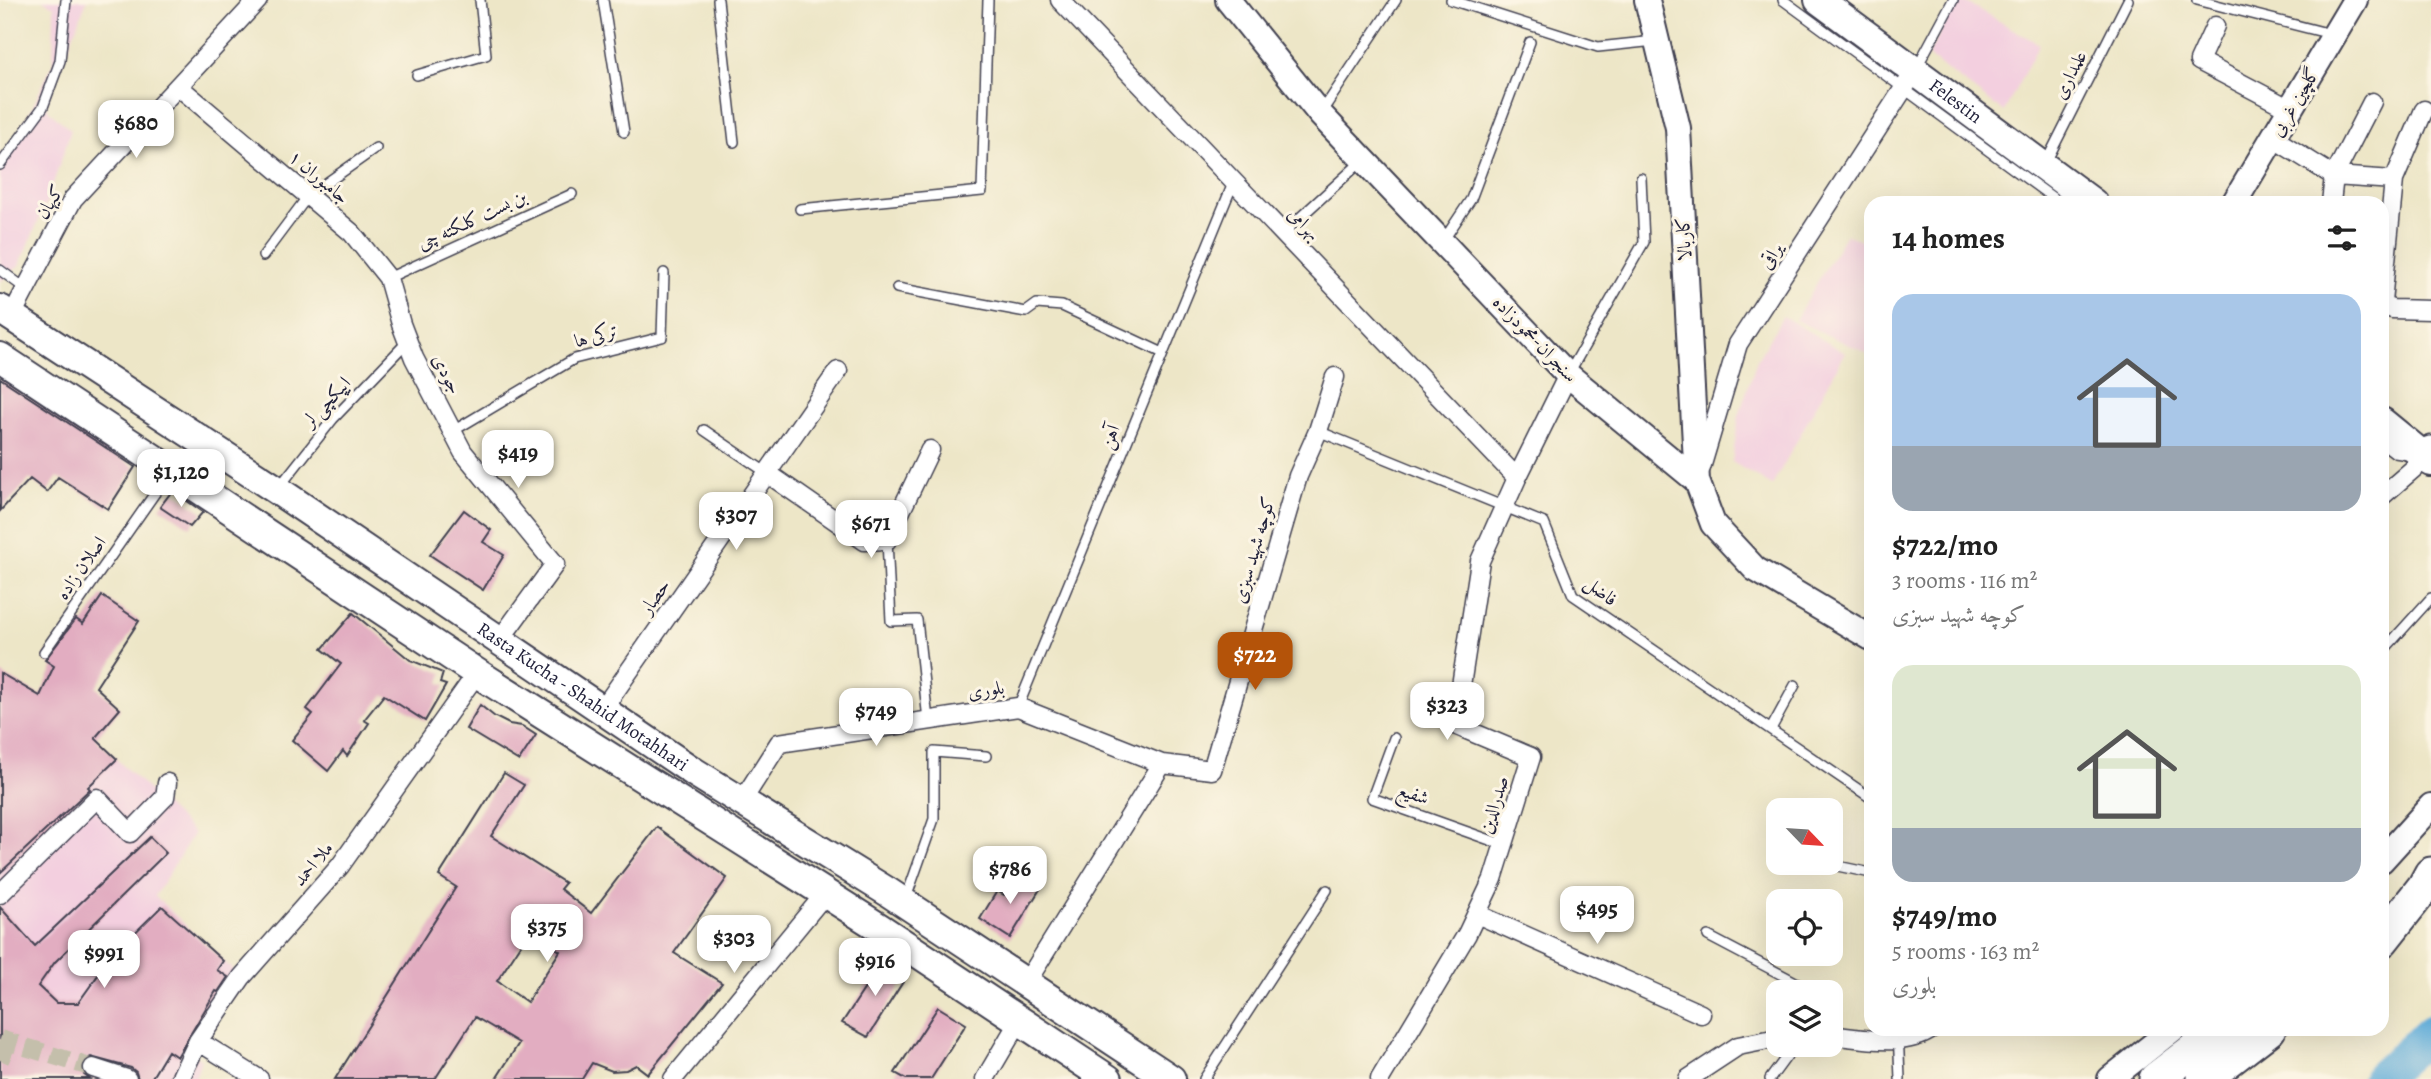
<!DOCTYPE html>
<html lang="en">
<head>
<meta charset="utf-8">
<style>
	body { margin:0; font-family:Alegreya,Amiri,serif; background:#f6f6f6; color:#222; height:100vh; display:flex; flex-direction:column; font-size:26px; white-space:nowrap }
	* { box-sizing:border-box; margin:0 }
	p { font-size:23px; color:#767676 }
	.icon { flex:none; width:38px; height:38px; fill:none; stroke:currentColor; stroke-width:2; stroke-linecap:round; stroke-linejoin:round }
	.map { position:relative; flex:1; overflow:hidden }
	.sheet { position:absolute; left:1864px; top:196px; width:525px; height:840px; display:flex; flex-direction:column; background:#fff; border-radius:21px; box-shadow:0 7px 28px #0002 }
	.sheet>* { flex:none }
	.needle { width:46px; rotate:115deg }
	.fabs { position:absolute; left:1766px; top:798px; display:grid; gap:14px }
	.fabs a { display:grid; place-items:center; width:77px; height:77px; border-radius:14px; background:#fff; box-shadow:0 7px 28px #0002; font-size:35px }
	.price { position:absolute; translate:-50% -60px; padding:0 16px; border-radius:14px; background:#fff; color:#222; font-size:23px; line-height:46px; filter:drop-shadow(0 2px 4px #0008) }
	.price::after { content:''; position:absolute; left:50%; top:42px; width:21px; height:16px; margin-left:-10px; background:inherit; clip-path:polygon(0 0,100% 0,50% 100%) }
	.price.active { background:#b45309; color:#fff }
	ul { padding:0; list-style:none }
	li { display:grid; align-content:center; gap:14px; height:371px; padding:0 28px }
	li span { display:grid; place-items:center; height:217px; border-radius:21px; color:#555 }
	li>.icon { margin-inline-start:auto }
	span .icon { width:126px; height:126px; fill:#fffc; stroke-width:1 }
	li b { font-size:30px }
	h2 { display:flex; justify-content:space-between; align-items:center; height:84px; padding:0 28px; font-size:30px }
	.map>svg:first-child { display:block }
	.built { fill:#f3cfdf }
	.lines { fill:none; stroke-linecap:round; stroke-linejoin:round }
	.river { stroke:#5fabd8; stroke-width:35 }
	.building { fill:#e2adc1; fill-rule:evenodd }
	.street-tunnel { stroke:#c4bfab; stroke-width:18; stroke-dasharray:18 9; stroke-linecap:butt }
	.lane-casing { stroke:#403f50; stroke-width:12 }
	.street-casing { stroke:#403f50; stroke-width:21 }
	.secondary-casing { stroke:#403f50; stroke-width:28 }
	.primary-casing { stroke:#403f50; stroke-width:32 }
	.highway-casing { stroke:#403f50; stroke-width:37 }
	.lane { stroke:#fff; stroke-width:9 }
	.street { stroke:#fff; stroke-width:18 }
	.secondary { stroke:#fff; stroke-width:24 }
	.primary { stroke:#fff; stroke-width:28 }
	.highway { stroke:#fff; stroke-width:33 }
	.labels { text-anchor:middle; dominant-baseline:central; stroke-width:6; stroke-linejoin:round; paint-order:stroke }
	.street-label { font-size:19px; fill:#22223b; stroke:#fcf5e5 }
</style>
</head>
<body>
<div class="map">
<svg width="2431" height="1079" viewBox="0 0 2431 1079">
	<rect width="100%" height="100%" fill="#fcf5e5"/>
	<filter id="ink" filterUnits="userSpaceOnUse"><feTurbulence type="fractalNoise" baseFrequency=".0143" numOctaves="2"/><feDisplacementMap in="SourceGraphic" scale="14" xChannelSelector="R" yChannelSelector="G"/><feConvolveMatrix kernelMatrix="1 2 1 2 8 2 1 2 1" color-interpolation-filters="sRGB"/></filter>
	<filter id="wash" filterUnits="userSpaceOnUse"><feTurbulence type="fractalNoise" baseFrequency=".00686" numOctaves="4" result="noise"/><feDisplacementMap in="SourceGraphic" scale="28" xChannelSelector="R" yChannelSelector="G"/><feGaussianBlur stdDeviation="1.57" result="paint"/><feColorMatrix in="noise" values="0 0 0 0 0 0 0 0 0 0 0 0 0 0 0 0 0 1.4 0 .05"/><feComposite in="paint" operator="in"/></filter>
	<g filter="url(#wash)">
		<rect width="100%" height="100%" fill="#ede6c7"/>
		<path class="built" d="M42 0H87L46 104 49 111 71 130 48 199 19 266 0 282V166L33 106 53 63 54 6Z
			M1957 0H1962L2039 44 2004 112 1928 56Z
			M1846 234 1871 244V355L1795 320Z
			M1783 316 1845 353 1772 486 1732 462 1739 415 1757 360Z
			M102 596 139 621 96 687 120 709 95 739 194 833 155 896 236 973 188 1052 201 1059 195 1079H0V673L40 696 54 667 44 659 48 652 58 659 74 637 65 631 74 617 84 624Z"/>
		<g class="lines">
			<path class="river" d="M2379 1079 2431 1032"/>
		</g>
		<g id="blocks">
			<path class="building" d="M0 378 135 467 108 509 58 477 47 492 30 479 0 511Z
				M174 492 203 512 190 527 160 507 169 495Z
				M464 510 491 530 483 542 504 555 483 590 430 555Z
				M102 596 139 621 96 687 120 709 95 738 117 759 88 787 90 789 0 873V673L40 696 54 666 45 660 76 619 83 624Z
				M353 613 410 660 443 673 440 683 446 685 425 721 384 695 364 720 369 723 347 756 343 751 328 771 292 740 313 714 307 709 341 664 322 649Z
				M480 705 495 717 509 724 522 726 536 735 519 761 466 729Z
				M504 773 524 785 491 836 565 883 560 889 591 913 657 827 727 878 674 953 722 983 648 1074 636 1065 626 1070 612 1071 592 1063 582 1079H496L519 1043 475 1017 435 1079H335L456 887 439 876ZM530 931 560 951 527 1002 497 981Z
				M150 837 166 853 55 962 38 986 56 1003H78L103 968 101 966 162 906 223 961 217 970 228 977 218 992 216 991 177 1057 168 1051 151 1079H138L136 1072 131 1068 91 1057 85 1060 82 1065 84 1075 90 1079H0V907L35 946Z
				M1016 875 1040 889 1010 938 980 919 997 891 1004 895Z
				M884 959 908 974 868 1037 842 1023Z
				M938 1007 966 1024 931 1079H906L895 1073Z"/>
		</g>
	</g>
	<g filter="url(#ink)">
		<use href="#blocks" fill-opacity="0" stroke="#403f50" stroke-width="2"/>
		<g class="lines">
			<path class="street-tunnel" d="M0 1039 93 1068
				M0 1060 8 1042"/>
			<g class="lane-casing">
				<path id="lane" d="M603 0 624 132
					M718 0 734 142
					M1451 0 1598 47 1655 41
					M1783 0 2060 203
					M2197 0 2331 34
					M1917 67 1953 0
					M417 75 486 55 480 0
					M1321 113 1396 0
					M2046 162 2128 0
					M0 165 43 107 60 61 66 0
					M800 209 982 191 988 0
					M1283 233 1362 161
					M1443 241 1471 199 1530 42
					M263 256 308 196 376 148
					M0 270 26 289
					M388 278 572 194
					M897 288 1026 312 1037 304 1062 306 1163 353
					M1569 373 1644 242 1641 178
					M704 430 767 473
					M453 431 574 359 662 337 664 273
					M1318 431 1544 523 1573 595 1871 798
					M2382 443 2395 453 2408 455
					M280 486 333 419 408 341
					M887 540 891 621 917 620 928 720
					M44 652 169 473
					M2382 652 2431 598
					M1018 707 1234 181
					M1771 729 1795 685
					M1394 738 1372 798 1504 845
					M1823 863 1871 873
					M905 901 934 819V752L986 756
					M1708 936 1805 987 1803 992
					M1898 1029 1900 1079
					M1204 1079 1327 890
					M1770 1079 1795 1045"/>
			</g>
			<g class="street-casing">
				<path id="street" d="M1060 0 1517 478
					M2215 26 2199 61 2290 109
					M178 86 352 233 388 278 401 324 414 358 463 452 555 564 499 641
					M2273 138 2334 176 2394 180
					M2331 203 2334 176 2372 102
					M2382 302 2394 180 2424 110
					M2382 305 2392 309 2431 310
					M11 317 73 199 258 0
					M1701 468 1738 344 1915 71
					M767 473 865 541 887 540 930 450
					M2382 496 2427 457
					M602 710 838 371
					M742 801 779 743 1018 707 1162 764 1212 770 1298 476 1318 431 1335 377
					M0 894 97 798 130 833 165 797 167 783
					M1477 914 1701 1014
					M1026 983 1162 764
					M1830 1035C1860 1038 1906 1048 1932 1029
					M198 1041 259 1079
					M93 1068 127 1079
					M180 1079 198 1041 242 977 340 866 477 673
					M673 1079 824 895
					M985 1079 1019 1021
					M1380 1079 1467 934 1493 879 1531 757 1455 725 1480 561 1517 478 1568 375
					M1688 1079 1738 1046 1778 1038"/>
			</g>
			<g class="secondary-casing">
				<path id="secondary" d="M1228 0 1320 114 1568 375 1697 481 1713 524 1755 569 1871 638
					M1647 0 1678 128 1697 481
					M2234 203 2355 0
					M2382 860 2431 806
					M2110 1079 2173 1029"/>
			</g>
			<g class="primary-casing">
				<g id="primary">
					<path id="s1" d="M1819 0 2093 203"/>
					<path id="s2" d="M0 309 277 490 694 772 888 892 1171 1079"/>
					<path d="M0 357 477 673 880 928 1108 1079"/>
					<path d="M2382 422 2431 462"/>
				</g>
			</g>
			<g class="highway-casing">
				<path id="highway" d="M2427 457 2431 453
					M2382 940 2424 887 2431 874
					M2156 1079 2221 1029
					M2204 1079 2269 1029"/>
			</g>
			<use href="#lane" class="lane"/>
			<use href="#street" class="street"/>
			<use href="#secondary" class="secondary"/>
			<use href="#primary" class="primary"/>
			<use href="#highway" class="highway"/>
		</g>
	</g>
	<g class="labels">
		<g class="street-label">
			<text transform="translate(2070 75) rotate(-63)">علمداری</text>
			<text stroke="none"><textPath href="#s1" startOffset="170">Felestin</textPath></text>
			<text transform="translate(2295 102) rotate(-59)">گلچین غربی</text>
			<text transform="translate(319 177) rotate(40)">جامبوران ۱</text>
			<text transform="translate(50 202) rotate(-59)">کیهان</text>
			<text transform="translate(472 220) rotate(-25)">بن بست کلکته چی</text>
			<text transform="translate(1304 224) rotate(46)">بهرامی</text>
			<text transform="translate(1684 239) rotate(-93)">کاربالا</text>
			<text transform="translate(1771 256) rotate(-57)">یراقی</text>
			<text transform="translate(596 336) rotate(-15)">ترکی ها</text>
			<text transform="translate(1535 339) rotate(46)">سنجران-محمودزاده</text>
			<text transform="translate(447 374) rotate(63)">جودی</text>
			<text transform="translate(327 402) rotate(-48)">ایپکچی لر</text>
			<text transform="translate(1110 437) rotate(-68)">آهن</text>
			<text transform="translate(1254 550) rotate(-74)">کوچه شهید سبزی</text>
			<text transform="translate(81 568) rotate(-55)">اصلان زاده</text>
			<text transform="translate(1601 591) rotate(39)">فاضل</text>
			<text transform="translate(655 597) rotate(-55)">حصار</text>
			<text transform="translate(986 690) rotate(-9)">بلوری</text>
			<text stroke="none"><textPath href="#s2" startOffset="700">Rasta Kucha - Shahid Motahhari</textPath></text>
			<text transform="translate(1413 794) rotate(19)">شفیع</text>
			<text transform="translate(1494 805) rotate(-73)">صدرالدین</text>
			<text transform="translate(313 864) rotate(-50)">ملا احمد</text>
		</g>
	</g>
</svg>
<div class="fabs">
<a><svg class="needle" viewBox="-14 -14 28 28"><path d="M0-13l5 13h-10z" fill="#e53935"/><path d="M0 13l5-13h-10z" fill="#767676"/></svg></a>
<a><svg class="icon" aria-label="locate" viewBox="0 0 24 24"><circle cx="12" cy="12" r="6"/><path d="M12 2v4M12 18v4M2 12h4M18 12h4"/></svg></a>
<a><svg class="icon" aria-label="layers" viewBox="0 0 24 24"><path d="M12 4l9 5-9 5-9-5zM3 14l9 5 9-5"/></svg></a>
</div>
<b class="price" style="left:136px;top:160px">$680</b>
<b class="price" style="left:518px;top:490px">$419</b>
<b class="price" style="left:181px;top:509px">$1,120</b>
<b class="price" style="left:736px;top:552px">$307</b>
<b class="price" style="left:871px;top:560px">$671</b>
<b class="price active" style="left:1255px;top:692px">$722</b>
<b class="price" style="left:1447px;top:742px">$323</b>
<b class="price" style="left:876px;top:748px">$749</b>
<b class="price" style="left:1010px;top:906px">$786</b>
<b class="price" style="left:1597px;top:946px">$495</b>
<b class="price" style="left:547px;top:964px">$375</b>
<b class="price" style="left:734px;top:975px">$303</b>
<b class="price" style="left:104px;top:990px">$991</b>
<b class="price" style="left:875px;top:998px">$916</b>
<section class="sheet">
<h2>14 homes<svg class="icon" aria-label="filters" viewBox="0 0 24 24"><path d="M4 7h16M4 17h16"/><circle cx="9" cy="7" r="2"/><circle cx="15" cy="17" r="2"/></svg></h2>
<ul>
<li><span style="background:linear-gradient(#a9c7e8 70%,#9aa5b1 0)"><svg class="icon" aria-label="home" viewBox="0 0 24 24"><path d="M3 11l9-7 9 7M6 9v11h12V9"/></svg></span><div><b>$722/mo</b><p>3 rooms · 116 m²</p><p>کوچه شهید سبزی</p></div></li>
<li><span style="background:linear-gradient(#dfe7d0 75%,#9aa5b1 0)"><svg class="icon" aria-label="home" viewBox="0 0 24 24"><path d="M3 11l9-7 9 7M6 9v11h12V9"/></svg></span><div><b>$749/mo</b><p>5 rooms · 163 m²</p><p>بلوری</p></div></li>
</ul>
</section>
</div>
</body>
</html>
